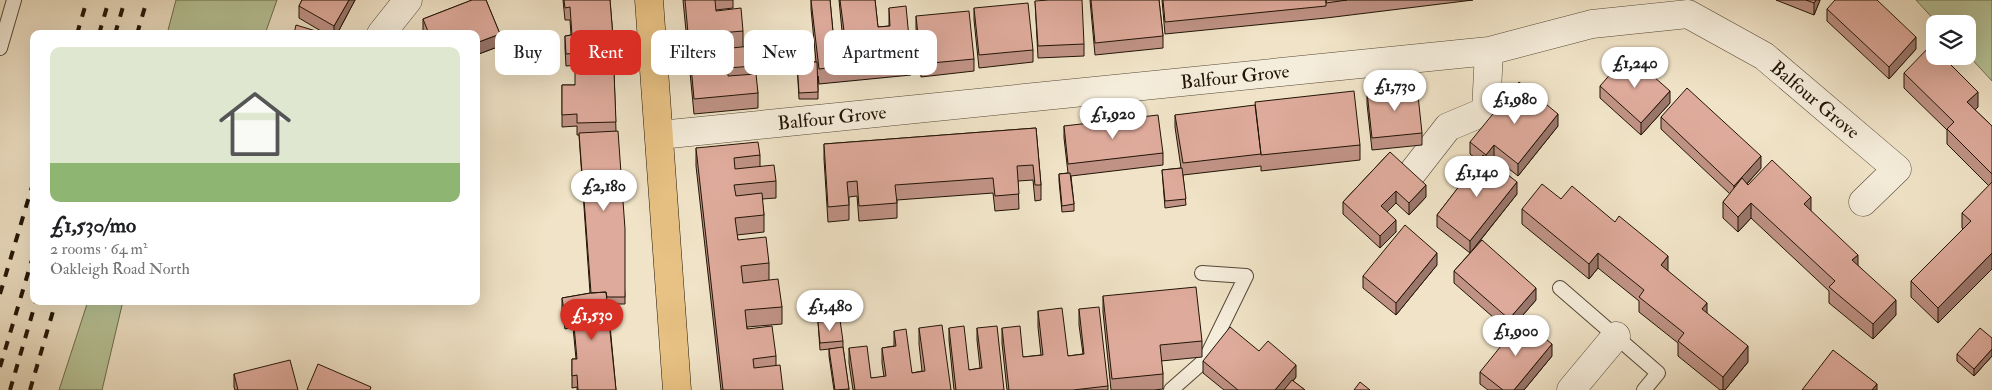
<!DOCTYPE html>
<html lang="en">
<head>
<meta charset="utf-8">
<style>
	body { margin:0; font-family:"IM FELL Double Pica",serif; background:#f2f2f2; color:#202124; height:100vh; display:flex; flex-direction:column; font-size:19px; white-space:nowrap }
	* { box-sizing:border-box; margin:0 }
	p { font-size:16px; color:#757577 }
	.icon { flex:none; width:28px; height:28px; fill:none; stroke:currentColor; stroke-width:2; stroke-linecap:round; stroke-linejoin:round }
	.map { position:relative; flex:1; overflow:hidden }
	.sheet { position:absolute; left:30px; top:30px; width:450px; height:275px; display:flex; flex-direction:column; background:#fff; border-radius:10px; box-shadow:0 5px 20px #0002 }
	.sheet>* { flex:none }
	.hud { position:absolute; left:495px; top:30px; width:475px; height:45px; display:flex; gap:10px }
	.controls { position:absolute; left:1926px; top:15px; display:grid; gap:10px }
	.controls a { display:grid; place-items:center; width:50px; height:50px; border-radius:10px; background:#fff; box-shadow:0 5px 20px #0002; font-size:25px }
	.price { position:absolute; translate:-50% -42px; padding:0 11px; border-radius:18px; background:#fff; color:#222; font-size:16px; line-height:32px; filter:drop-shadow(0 1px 2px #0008) }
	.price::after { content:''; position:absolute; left:50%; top:30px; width:15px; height:11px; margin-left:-8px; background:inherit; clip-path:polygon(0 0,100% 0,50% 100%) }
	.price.active { background:#d93025; color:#fff }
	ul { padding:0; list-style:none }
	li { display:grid; align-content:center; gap:10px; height:265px; padding:0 20px }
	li+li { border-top:1px solid #e0e0e0 }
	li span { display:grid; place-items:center; height:155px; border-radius:10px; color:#555 }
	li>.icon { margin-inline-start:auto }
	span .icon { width:90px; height:90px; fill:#fffc; stroke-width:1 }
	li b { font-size:21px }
	.pill { padding:0 18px; border-radius:10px; background:#fff; box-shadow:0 5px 20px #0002; font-size:18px; line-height:45px }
	.pill.active { background:#d93025; color:#fff }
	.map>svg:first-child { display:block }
	.green { fill:#b7c498; stroke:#6c6c4f }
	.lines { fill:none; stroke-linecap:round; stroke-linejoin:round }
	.service-casing { stroke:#554836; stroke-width:16 }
	.minor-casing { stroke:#554836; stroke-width:29 }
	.primary-casing { stroke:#211406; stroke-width:29 }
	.service { stroke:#f5eddb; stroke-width:14 }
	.minor { stroke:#f5eddb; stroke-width:28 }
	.primary { stroke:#e8c284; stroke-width:28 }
	.rail { stroke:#211406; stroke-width:4; stroke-dasharray:9 9; stroke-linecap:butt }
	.wall { fill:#bf9285; stroke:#211406 }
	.shaded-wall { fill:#9b776c; stroke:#211406 }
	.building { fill:#deaa9b; stroke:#211406 }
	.labels { text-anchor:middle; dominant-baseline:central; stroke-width:5; stroke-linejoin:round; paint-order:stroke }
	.street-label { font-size:19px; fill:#211406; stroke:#f5eddb }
</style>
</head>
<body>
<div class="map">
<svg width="1992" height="390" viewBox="0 0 1992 390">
	<rect width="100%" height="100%" fill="#f0e3c7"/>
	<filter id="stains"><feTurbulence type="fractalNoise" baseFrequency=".004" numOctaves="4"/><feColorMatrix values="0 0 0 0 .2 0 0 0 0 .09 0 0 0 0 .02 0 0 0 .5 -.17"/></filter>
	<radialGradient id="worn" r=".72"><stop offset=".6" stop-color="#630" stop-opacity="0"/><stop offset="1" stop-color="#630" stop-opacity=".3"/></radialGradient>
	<path class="green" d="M176 0H277L265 34H167Z
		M1916 0H1992V81L1968 55V24H1938Z
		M88 301H123L102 390H59Z"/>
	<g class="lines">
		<g class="service-casing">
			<path id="service" d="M0 48 14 0
				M1560 288 1658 373 1644 390
				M1171 390 1205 360 1246 276 1202 273"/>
		</g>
		<g class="minor-casing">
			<path id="minor" d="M381 34 408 0
				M660 135 1489 51 1592 24 1688 14 1764 56 1897 169 1863 202
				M1409 177 1448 127 1486 111 1489 51
				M1571 390 1616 336"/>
		</g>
		<g class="primary-casing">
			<path id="primary" d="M649 0 677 390"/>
		</g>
		<use href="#service" class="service"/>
		<use href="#minor" class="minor"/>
		<use href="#primary" class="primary"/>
		<path class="rail" d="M77 34 87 0
			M99 34 109 0
			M115 34 125 0
			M137 34 147 0
			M0 294 34 180
			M0 367 34 253
			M10 390 36 301
			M30 390 56 301"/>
	</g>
	<path class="wall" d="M302 0H355L337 34H294H326L299 18V6Z
		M472 0H486L500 34V46L476 55V34H424L423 31V19Z
		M563 0H610L614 50V62L566 66 565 48V36L571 35 570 20H565Z
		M683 0H733V8L716 10V11L743 31V46L753 66V74L758 93V108L694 114Z
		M811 0H830L833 32 842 31 839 0H875L878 27 889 26V8L911 59V75L819 84 818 76V99H799L797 62H816L811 9Z
		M1090 0H1159L1163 36V48L1095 55Z
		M1162 0H1473L1326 18 1165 34Z
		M1776 0H1820L1814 15Z
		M1035 1 1084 44V56L1038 58Z
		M974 8 1033 50V62L979 68 974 20Z
		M1827 9 1916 49 1889 79 1827 21Z
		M916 16 974 59V71L921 77 916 28Z
		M614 72 616 131 625 297V304H608L616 390H577V387L572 388V359H576L573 327 565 329 562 310V298L590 293 579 135H577V126L562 127V85H575Z
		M1904 73 1978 107 1975 110 1992 126V269L1938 323 1911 297V281L1963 229 1962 228V213L1989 186 1947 144V130L1904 88Z
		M1600 86 1670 103 1641 135 1600 98Z
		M1367 92 1422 133V145L1372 150 1367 104Z
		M1175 115 1360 145V160L1261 171V166L1183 175 1186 205 1165 208 1162 170 1181 168 1175 127Z
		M1661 117 1761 168 1747 184 1748 185 1811 211 1858 265 1896 315 1873 339 1829 303V291L1751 218 1738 232 1723 218V202L1730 194 1661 129Z
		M1064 126 1163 153V165L1071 176 1074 204V211L1062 212 1059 181V174L1068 173 1064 138Z
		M1558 126 1518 176 1494 157 1490 161 1517 194 1472 251 1536 300 1509 331 1454 283V271L1470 253 1437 227V215L1479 161 1470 154V142Z
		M1036 128 1041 185V200L1035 201 1033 180 1018 181 1019 209 995 211 993 193 897 200V218L859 221 857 196 849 197V220L828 222 824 159V144Z
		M696 148 760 155V166L776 181V198L762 199 764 215V232L737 235 738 240 769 263V280L782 307V324L747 327V329L776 356V366L783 390H721L696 166Z
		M1390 152 1426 197 1409 215 1396 203 1387 212 1396 232 1380 248 1343 214V202Z
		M1561 199 1668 271 1707 313 1748 362 1725 390H1720L1678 356V343L1639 312V301L1598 268 1589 279 1522 224V209Z
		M1437 265 1396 315 1363 288V276Z
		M1103 296 1202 341V357L1161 361 1163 374V389L1154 390H1111L1103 312Z
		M1079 309 1108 386V390H1007L1002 343V328L1023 357 1041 355 1038 327V311L1068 356 1083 354 1079 325Z
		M818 322 843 341V347L849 390H834L829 356V349L839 348 820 350Z
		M919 328 951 390H853L849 363V348L871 378 884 377 882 363V348L894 346V331L912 373 922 371 919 344Z
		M949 328 969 370 980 368 977 340V328L1004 390H954L949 340Z
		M1992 338V356L1974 376 1957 361V354Z
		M1259 351 1296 377 1293 381 1305 390H1224L1203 373V361Z
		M1552 356 1524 390H1488L1480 384V372Z
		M234 374 298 390H235L234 387Z"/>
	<path class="shaded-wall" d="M349 0H355L337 34H334V26Z
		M1816 0H1820L1814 15V3Z
		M500 34V46L476 55V43Z
		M1916 37V49L1889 79V67Z
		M1670 91V103L1641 135V123Z
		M1978 92V107L1967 118V102Z
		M1558 114V126L1518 176V164Z
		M1494 145V157L1486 167V155Z
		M1761 156V168L1734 198V186Z
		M1517 182V194L1470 253V241Z
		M1426 185V197L1409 215V203Z
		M1396 191V203L1381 218V206Z
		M1811 197V213L1804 204Z
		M1751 203V218L1738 232V217Z
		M1396 220V232L1380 248V236Z
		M1437 253V265L1396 315V303Z
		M1598 253V268L1589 279V264Z
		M1992 253V269L1938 323V308Z
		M1858 255V271L1852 260Z
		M1668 256V272L1661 265Z
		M1536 288V300L1509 331V319Z
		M1896 300V315L1873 339V324Z
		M1707 303V318L1702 309Z
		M1552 344V356L1524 390H1514Z
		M1748 346V362L1725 390H1723V377Z
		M1992 349V356L1974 376V369Z
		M1296 365V377L1285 390H1275Z
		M1877 384V390H1872Z"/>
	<path class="building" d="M302 0H349L334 26 299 6Z
		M472 0H486L500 34 476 43V34H429L423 19Z
		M564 0H610L614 50 566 54 565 36 572 35 570 7 565 8Z
		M685 0H715L716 11 741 8 743 31 720 33 722 49 751 46 753 66 728 68V76L756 74 758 93 694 99Z
		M811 0H830L833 32 844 31 840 0H875L878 27 890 26 889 8 906 6 911 59 819 69Z
		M1049 0H1082L1084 44 1038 46 1035 1Z
		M1091 0H1159L1163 36 1095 43Z
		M1163 0H1326V6L1165 22Z
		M1326 0H1347L1326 3Z
		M1806 0H1816L1814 3Z
		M1835 0H1877L1916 37 1889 67 1827 9Z
		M1028 3 1033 50 979 55 974 8Z
		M969 11 974 59 921 64 916 16Z
		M296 25 326 34H294Z
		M1931 45 1935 50V56H1942L1978 92 1967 102 1992 126V174L1947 129 1954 122 1904 73Z
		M1628 54 1670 91 1641 123 1600 86Z
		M797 62H817L818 92 799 93Z
		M614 72 616 122 577 123V114L562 115V85H575V73Z
		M1519 82 1558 114 1518 164 1494 145 1486 155 1470 142Z
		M1417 86 1422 133 1372 138 1367 92Z
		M1687 88 1761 156 1734 186 1661 117Z
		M1354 91 1360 145 1261 155 1255 102Z
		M1255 105 1261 154 1183 163 1175 115Z
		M1158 115 1163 153 1068 164 1064 126Z
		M1036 128 1041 185H1035L1033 165 1017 166 1019 194 995 196 993 178 895 185 897 203 859 206 857 181 847 182 849 205 828 207 824 144Z
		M618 131 625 229V297H607L606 292 591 293 579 133Z
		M758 142 760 155 734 158 735 169 774 165 776 181 734 185 736 196 762 193 764 215 735 218 738 240 766 237 769 263 741 266 743 283 778 279 782 307 745 310 747 329 772 326 776 356 753 359 754 368 780 365 783 390H723L696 148Z
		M1390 152 1426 185 1409 203 1396 191 1381 206 1396 220 1380 236 1343 202Z
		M1483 155 1517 182 1470 241 1437 215Z
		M1772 160 1811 197 1804 204 1858 255 1852 260 1896 300 1873 324 1829 287 1835 281 1751 203 1738 217 1723 202 1742 178 1748 185Z
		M1182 168 1186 199 1165 201 1162 170Z
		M1070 173 1074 204 1062 206 1059 174Z
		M1992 182V253L1938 308 1911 281 1971 221 1962 213Z
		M1542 184 1561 199 1572 186 1615 222 1619 216 1668 256 1661 265 1707 303 1702 309 1748 346 1723 377 1678 341 1684 333 1639 297 1644 290 1598 253 1589 264 1522 209Z
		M1405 225 1437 253 1396 303 1363 276Z
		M1482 240 1536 288 1509 319 1454 271Z
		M1196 287 1202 341 1160 345 1163 374 1112 379 1103 296Z
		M606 292 616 390H578L577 375 572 376V359H577L573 315 565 317 562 298 591 293Z
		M1099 307 1108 386 1073 390H1009L1002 328 1020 326 1023 357 1043 355 1038 311 1062 308 1068 356 1084 354 1079 309Z
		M840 320 843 341 820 343 818 322Z
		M1522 320 1552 344 1514 390H1503L1480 372Z
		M942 325 951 390H855L849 348 867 346 871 378 886 376 882 348 896 346 894 331 906 329 912 373 925 371 919 328Z
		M964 326 969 370 982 368 977 328 997 326 1004 390H956L949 328Z
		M1230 327 1259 351 1268 341 1296 365 1275 390H1238L1203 361Z
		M1980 328 1992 338V349L1974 369 1957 354Z
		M843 347 849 389 835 390 829 349Z
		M1833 350 1877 384 1872 390H1802Z
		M290 360 298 390H238L234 374Z
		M318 364 371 387 370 390H307Z
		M1292 380 1305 390H1284Z
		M1360 382 1370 390H1354Z"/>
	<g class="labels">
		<g class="street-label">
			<text transform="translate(1235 77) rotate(-6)">Balfour Grove</text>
			<text transform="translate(1815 100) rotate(40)">Balfour Grove</text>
			<text transform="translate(832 118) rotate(-6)">Balfour Grove</text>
		</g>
	</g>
	<rect width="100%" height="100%" filter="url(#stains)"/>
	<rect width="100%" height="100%" fill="url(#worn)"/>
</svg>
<div class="controls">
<a><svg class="icon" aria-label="layers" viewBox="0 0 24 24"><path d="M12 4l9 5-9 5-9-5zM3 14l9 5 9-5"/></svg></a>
</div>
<b class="price" style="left:1635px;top:89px">£1,240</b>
<b class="price" style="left:1395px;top:112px">£1,730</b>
<b class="price" style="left:1515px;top:125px">£1,980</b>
<b class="price" style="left:1113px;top:140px">£1,920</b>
<b class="price" style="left:1477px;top:198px">£1,140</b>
<b class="price" style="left:604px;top:212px">£2,180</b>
<b class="price" style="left:830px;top:332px">£1,480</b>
<b class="price active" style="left:592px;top:341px">£1,530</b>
<b class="price" style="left:1516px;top:357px">£1,900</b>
<div class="hud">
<a class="pill">Buy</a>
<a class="pill active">Rent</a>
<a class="pill">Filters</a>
<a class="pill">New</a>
<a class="pill">Apartment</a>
</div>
<section class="sheet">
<ul>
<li><span style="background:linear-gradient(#dfe7d0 75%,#8fb573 0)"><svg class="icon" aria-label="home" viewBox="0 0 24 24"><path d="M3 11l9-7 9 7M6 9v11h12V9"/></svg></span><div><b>£1,530/mo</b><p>2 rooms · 64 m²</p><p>Oakleigh Road North</p></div></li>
</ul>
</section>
</div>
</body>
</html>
